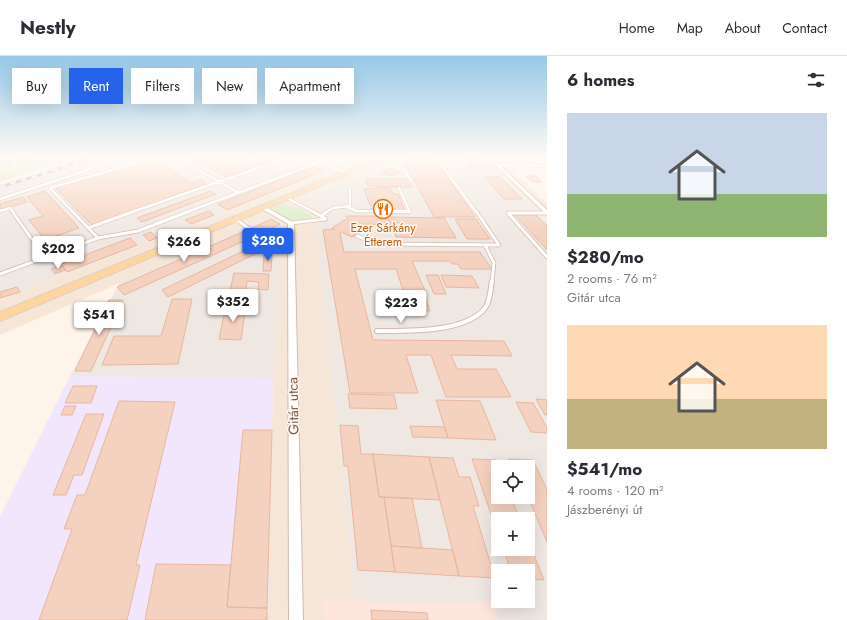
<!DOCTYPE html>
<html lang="en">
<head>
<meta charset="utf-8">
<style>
	body { margin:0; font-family:Jost,sans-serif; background:#f2f2f3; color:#2b2b33; height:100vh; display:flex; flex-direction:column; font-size:15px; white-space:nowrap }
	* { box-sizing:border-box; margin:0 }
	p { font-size:13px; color:#7c7c81 }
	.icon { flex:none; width:22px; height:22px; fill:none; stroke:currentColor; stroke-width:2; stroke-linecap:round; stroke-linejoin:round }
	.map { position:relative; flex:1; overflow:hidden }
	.details { display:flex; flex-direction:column; background:#fff; width:300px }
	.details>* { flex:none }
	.banner { position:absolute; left:12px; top:12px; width:380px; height:36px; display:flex; gap:8px }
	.fabs { position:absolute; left:491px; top:404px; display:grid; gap:8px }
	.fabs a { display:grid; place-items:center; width:44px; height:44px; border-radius:0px; background:#fff; box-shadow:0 4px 16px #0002; font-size:20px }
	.price { position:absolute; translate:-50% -34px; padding:0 9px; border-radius:4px; background:#fff; color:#222; font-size:13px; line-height:26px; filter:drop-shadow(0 1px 2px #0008) }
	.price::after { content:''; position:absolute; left:50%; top:24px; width:12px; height:9px; margin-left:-6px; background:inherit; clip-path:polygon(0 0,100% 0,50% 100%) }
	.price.active { background:#2563eb; color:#fff }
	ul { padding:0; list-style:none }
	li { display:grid; align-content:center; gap:8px; height:212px; padding:0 20px }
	li span { display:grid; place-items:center; height:124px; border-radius:0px; color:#555 }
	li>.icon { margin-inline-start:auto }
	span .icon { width:72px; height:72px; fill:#fffc; stroke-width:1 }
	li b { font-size:17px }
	h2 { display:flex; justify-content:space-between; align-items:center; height:48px; padding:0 20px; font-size:17px }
	.chip { padding:0 14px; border-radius:0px; background:#fff; box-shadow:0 4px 16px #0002; font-size:14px; line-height:36px }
	.chip.active { background:#2563eb; color:#fff }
	header { display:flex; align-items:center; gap:24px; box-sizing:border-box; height:56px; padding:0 20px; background:#fff; border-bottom:1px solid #e1e1e2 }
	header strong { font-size:19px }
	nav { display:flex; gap:22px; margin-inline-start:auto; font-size:14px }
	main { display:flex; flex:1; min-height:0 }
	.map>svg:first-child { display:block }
	.residential { fill:#f6e6d7 }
	.commercial { fill:#fee5dd }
	.industrial { fill:#efe7e2; fill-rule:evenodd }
	.education { fill:#f1e6fb }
	.green { fill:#d8edc6 }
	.building { fill:#f5d1bf; stroke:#e9b69e }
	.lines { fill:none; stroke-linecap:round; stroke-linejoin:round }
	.service-far2-casing { stroke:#d2bbad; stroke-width:3.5 }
	.service-far1-casing { stroke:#d2bbad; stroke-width:4.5 }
	.service-casing { stroke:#d2bbad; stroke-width:6 }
	.minor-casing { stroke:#d2bbad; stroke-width:2 }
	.primary-casing { stroke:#dad0cc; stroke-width:2 }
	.service-far2 { stroke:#fff; stroke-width:2.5 }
	.service-far1 { stroke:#fff; stroke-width:3 }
	.service { stroke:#fff; stroke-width:4 }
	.minor { fill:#fff; fill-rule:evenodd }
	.primary { fill:#ffd59f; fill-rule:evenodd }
	.rail-casing { stroke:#b7a5ca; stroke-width:3 }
	.rail { stroke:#fff9f1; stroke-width:2; stroke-dasharray:5.5; stroke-linecap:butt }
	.labels { text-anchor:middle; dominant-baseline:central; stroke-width:3; stroke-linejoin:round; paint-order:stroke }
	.far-food-label { font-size:12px; fill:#c56008; stroke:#fff9f1 }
	.street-label { font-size:14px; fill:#7b584a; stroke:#fff9f1 }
</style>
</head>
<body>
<header>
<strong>Nestly</strong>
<nav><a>Home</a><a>Map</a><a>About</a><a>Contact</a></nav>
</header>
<main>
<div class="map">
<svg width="547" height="564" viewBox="0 0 547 564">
	<rect width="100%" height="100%" fill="#fef4e9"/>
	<path class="residential" d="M366 101H403L304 143 333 160 316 172 355 545 324 544 325 564H268L273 322 283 168 272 161 0 279V244Z
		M482 101H498L507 104 517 113 514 116 547 147V165Z"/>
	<path class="commercial" d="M324 544 492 546 498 564H325Z"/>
	<path class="industrial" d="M96 101H366L0 244V133L43 120Z
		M403 101H482L547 165V564H498L492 546 355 545 316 171 333 160 303 143ZM498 411H528V441H498ZM498 463H528V493H498ZM498 515H528V545H498Z
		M272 161 283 169 273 322 70 320 120 226Z"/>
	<path class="education" d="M70 320 273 322 268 564H0V461Z"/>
	<path class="green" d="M41 101H78L0 126V109Z
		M278 149C288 149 306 153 312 162L290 165 274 155 273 152Z"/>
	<path class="building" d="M189 101H284L226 121Z
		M465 101H481L491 112 470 111Z
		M415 102H425L431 106H437L475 161H434L404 105H412L410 103H416Z
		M153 103 192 127 201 124 207 128 92 169 55 132Z
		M314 111 323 115 227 154 218 148Z
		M392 112 401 116 391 120 382 117Z
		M526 120H536L542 126H532Z
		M484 121H500L522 143H504Z
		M366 123H408L412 131 368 130Z
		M380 132H390L393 138H398L405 154H372L364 133Z
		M45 135 79 172 45 184 29 164 43 160 27 141Z
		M211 135 216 138 142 166 137 162Z
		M23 141 27 146 0 154V148Z
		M209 155 214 159 191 168 185 164Z
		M515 159H536L547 170V194Z
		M346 160H387L390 169 362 168 359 170 364 173 352 181 341 176 340 177 344 196H480L492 213H461L458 208H452L450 205H412L426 237H404L396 213H355L373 284 504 285 512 300 451 299 457 313H496L511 341H446L431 299H406L418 337H350L323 174 335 173 332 172 344 164H348Z
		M388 161 444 162 456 182 396 181Z
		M271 163 280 168 261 177 252 172Z
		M455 163H476L490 183H467Z
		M247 174 255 180 124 239 117 231Z
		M151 176 157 182 149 185 143 179Z
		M130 182 137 189 67 216 61 208Z
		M262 186 269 191 168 241 162 234Z
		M264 198H272L271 215H263Z
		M61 209 65 214 55 218 51 213Z
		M234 217 269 218 268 234 258 233 259 226 247 225 244 244H228Z
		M426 219H438L446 238H434Z
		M441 219 472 220 479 232 446 231Z
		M17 231 20 236 0 242V236Z
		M172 243H192L178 308 102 309 114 280H161Z
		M404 243 426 244 430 255 407 254Z
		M109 244H123L91 315H75Z
		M226 249H246L241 284 219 283Z
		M73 330H97L91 347H65Z
		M348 338 394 339 397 353 350 352Z
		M536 343 547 344V359H545Z
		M436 344 480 345 496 384 448 382Z
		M119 345 175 346 136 509H140L127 564H39L72 473H64L77 439H85Z
		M516 346 533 347 547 372V377L531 376Z
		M65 350H76L72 359H61Z
		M86 358H104L82 419H74L66 439H53Z
		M340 369 358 370 361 398H373L379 441H384L395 516 358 514 348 410H344Z
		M410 370 445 371 448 382 413 381Z
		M243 374H272L267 552 227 551Z
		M373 398 429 401 440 444 379 441Z
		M429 401 453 402 459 421H470L479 450H473L495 522 459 520Z
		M472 403 496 404 499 411 498 441H511L520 463H498V478Z
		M508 403 533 404 547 434V486L528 441V411H515L514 409H511Z
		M384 441 412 442 422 492 391 490Z
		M528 484 544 524 528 523V515H511L503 493H528Z
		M391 490 453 494 459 520 395 516Z
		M156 508 231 509 227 551 267 552V564H145Z
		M371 554 427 557 428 564H372Z"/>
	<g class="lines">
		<g class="service-far2-casing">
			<path id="service-far2" d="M176 101 239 137
				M309 101 347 117
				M430 101 438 104 476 156
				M462 101 463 103
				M525 101 535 109
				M325 107 354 101
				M498 109 547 110
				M411 125 400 107 412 101
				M50 132 158 101
				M50 132 73 156
				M287 142 314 156
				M0 143 79 117 120 101
				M347 151 357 155 410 156 399 132
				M0 155 10 152 13 156
				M132 156 290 101
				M187 156 320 106
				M326 156 333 152 350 150V132"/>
		</g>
		<g class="service-far1-casing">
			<path id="service-far1" d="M12 155 45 202
				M72 155 98 182
				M379 155H410
				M547 157H508L547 201
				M321 160 328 155
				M235 163 259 179
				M291 167 326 163 312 155
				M88 172 135 155
				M357 180 377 188 499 189 476 155
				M173 189 181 196
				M485 189 494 207 492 226
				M0 218 98 182 138 175 190 155"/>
		</g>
		<g class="service-casing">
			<path id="service" d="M377 275C406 275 466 277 485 252 491 244 490 233 492 225"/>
		</g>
		<g class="minor-casing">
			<path id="minor" d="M487 101H491L547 154V159Z
				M262 151H266L294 167 303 564H289L288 168 262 153Z"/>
		</g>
		<g class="primary-casing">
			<path id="primary" d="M380 101H389L0 265V256Z"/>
		</g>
		<use href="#service-far2" class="service-far2"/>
		<use href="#service-far1" class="service-far1"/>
		<use href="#service" class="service"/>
		<use href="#minor" class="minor"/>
		<use href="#primary" class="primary"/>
		<g class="rail-casing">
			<path id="rail" d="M0 108 35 101
				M0 131 52 115 90 101"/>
		</g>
		<use href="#rail" class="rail"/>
	</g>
	<linearGradient id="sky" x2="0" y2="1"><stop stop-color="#96c8e8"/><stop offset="0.56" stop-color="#fffaf5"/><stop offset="1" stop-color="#fffaf5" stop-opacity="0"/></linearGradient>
	<rect width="547" height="180" fill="url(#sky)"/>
	<defs>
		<g id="restaurant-ring" transform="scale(1)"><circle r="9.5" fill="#fff9f1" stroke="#e8710a" stroke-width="1.5"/><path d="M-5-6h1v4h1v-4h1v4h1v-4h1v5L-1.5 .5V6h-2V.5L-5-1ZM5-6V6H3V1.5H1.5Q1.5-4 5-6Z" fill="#e8710a"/></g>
	</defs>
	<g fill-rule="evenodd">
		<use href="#restaurant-ring" x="383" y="153"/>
	</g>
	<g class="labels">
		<g class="far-food-label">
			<text x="383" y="172">Ezer Sárkány<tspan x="383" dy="14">Étterem</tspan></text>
		</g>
		<g class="street-label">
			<text transform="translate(293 350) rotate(-91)">Gitár utca</text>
		</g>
	</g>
</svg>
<div class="fabs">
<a><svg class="icon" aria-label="locate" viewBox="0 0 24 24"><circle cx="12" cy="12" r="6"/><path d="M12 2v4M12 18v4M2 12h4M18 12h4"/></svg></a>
<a>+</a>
<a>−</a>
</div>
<b class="price active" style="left:268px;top:206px">$280</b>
<b class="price" style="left:184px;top:207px">$266</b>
<b class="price" style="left:58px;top:214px">$202</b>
<b class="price" style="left:233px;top:267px">$352</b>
<b class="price" style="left:401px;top:268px">$223</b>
<b class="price" style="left:99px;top:280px">$541</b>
<div class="banner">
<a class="chip">Buy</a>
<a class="chip active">Rent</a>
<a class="chip">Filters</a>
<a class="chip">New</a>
<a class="chip">Apartment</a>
</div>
</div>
<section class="details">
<h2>6 homes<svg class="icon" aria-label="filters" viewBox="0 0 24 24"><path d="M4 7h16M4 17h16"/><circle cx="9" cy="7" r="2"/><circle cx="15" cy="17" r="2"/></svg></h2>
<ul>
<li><span style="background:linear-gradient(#c9d6e8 65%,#8fb573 0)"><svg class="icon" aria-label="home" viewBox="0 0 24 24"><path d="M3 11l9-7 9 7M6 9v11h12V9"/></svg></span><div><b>$280/mo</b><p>2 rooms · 76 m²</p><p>Gitár utca</p></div></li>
<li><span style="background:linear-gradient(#ffd9b3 60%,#c2b280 0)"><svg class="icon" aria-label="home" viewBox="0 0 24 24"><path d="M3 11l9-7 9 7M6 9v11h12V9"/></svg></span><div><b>$541/mo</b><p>4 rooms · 120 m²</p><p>Jászberényi út</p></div></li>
</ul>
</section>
</main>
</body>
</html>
